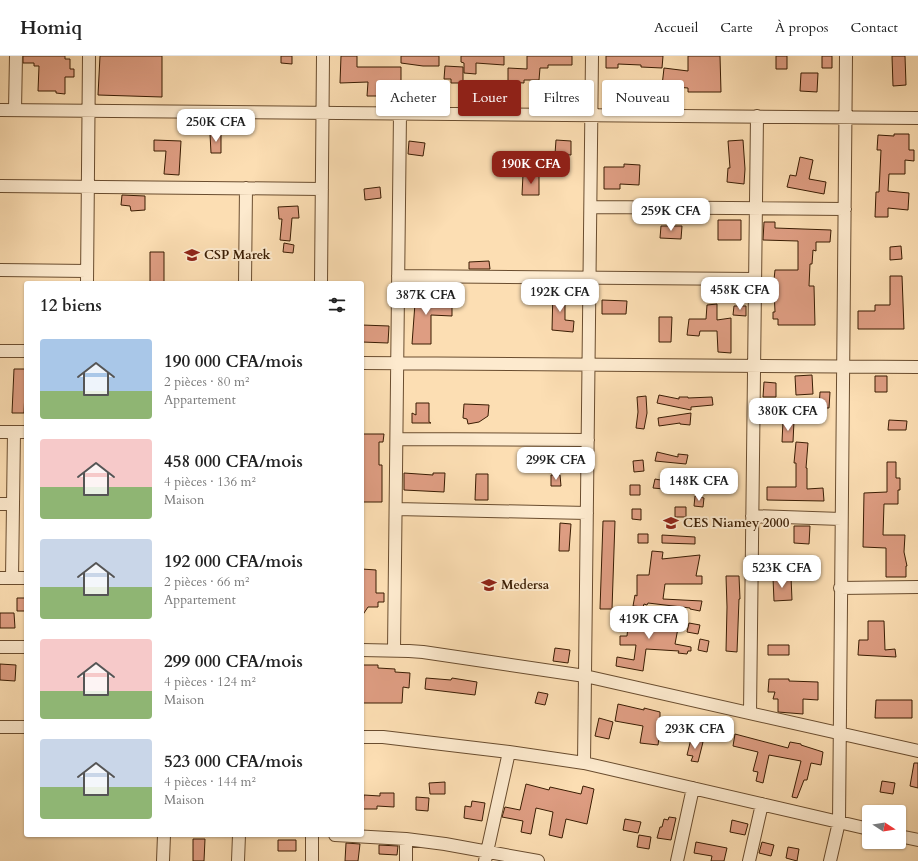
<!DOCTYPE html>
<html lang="fr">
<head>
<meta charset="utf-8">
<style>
	body { margin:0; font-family:Cardo,serif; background:#f6f6f6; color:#222; height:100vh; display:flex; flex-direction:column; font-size:15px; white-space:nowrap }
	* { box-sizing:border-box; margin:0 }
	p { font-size:13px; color:#767676 }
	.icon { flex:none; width:22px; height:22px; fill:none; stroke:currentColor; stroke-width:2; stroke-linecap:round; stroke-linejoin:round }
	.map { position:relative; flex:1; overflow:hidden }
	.drawer { position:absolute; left:24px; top:225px; width:340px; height:556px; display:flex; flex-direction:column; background:#fff; border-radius:4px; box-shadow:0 1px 3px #0004 }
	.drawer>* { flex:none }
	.hud { position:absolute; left:376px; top:24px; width:380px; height:36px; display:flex; gap:8px }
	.needle { width:26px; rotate:102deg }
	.fabs { position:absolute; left:862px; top:749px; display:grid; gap:8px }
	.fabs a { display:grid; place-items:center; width:44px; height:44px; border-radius:4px; background:#fff; box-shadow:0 1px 3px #0004; font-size:20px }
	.price { position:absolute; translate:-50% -34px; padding:0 9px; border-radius:8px; background:#fff; color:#222; font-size:13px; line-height:26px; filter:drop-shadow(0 1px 2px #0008) }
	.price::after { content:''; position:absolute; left:50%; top:24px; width:12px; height:9px; margin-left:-6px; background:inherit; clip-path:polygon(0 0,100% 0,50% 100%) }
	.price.active { background:#8f2418; color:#fff }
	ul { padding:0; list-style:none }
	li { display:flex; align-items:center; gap:12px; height:100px; padding:0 16px }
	li span { display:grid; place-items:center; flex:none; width:112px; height:80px; border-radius:4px; color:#555 }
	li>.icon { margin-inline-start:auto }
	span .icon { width:48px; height:48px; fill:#fffc; stroke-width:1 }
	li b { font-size:17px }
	h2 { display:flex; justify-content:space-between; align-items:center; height:48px; padding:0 16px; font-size:17px }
	.pill { padding:0 14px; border-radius:4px; background:#fff; box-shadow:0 1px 3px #0004; font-size:14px; line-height:36px }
	.pill.active { background:#8f2418; color:#fff }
	header { display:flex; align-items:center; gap:24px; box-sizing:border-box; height:56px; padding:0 20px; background:#fff; border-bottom:1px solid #e0e0e0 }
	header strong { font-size:19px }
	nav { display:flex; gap:22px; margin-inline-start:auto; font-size:14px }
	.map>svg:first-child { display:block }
	.building { fill:#de9d82; stroke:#3a1d03 }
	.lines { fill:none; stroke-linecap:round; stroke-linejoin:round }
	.minor-casing { stroke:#6a4d2f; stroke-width:14 }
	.minor { stroke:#fdeace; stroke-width:12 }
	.labels { text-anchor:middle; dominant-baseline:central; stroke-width:4; stroke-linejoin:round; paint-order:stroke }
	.poi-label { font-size:13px; font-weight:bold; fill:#3a1d03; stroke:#fdeace; text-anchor:start }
</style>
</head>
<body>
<header>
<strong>Homiq</strong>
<nav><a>Accueil</a><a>Carte</a><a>À propos</a><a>Contact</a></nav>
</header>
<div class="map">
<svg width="918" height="805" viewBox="0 0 918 805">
	<rect width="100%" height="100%" fill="#fcdeb3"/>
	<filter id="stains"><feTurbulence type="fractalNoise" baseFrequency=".005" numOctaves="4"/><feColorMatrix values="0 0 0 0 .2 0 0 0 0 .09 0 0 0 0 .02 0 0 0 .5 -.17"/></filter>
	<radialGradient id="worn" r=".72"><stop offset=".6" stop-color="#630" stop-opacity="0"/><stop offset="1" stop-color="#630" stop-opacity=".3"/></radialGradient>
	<path class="building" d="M23 0H65V3H70V13H74V21H65V38L56 37V35H38L39 10H34V7H23Z
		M100 0H162V41L98 39Z
		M281 0H292V8L281 7Z
		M341 0H357V11H401V31H378V40H367L368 26 340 27Z
		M401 0H439V10H423L401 7Z
		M461 0H504V9L476 7V18L464 17V7L461 6Z
		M527 0H572V9H548V12H540L539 24H524V27L508 26V12L527 13Z
		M606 0H663L662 12 641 11V9L618 8V12H606Z
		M688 0H720L721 36H688V32L662 30 664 12 688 15Z
		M776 0H787V13H776Z
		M822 0H832V12H822Z
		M892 0H905L906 29 893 30Z
		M445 10 463 11V27H451V23H444Z
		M801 17H818L817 36 800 35Z
		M221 77V97H211L210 78Z
		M894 78H909V94H914V105L905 104V118H889L888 135 909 137 908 154 888 152V161H875L876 136H879L881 94H877L878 79 894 80Z
		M154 84 181 85 179 119 164 118 166 95H154Z
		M556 84 571 85V99L555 98Z
		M743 84 745 113 744 128 727 126 728 112H730L728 85Z
		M409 85 425 87 423 100 408 98Z
		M800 101 813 104 809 123 826 126 824 138 787 131 790 119 796 120Z
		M624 108 640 109 639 129 620 128V133H604V111H624Z
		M523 118H539V139H522Z
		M380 131 381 142 365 144 364 133Z
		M122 139 145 140V154L131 155 130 150 121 149Z
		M298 150 299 162H292L290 185 280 184 282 163H279L278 151Z
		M718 164H741V184H718Z
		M764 166H775V172L831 174 830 186H816V195L813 194 812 208H810L809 230H814L815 269H778V263H773V256H775L774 233H773L775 214H798V185L763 184Z
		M661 170H682L681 183 660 182Z
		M284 187 294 189 293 197 283 196Z
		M901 190 902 203 890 204V191Z
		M150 196H164V227H150Z
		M489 205 490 213H469V206Z
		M890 220H902L904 273H858V255H875V249H890Z
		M553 234H565V264L574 265 573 276 552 274Z
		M413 236H432L433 248H452V260L431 259V288H412L415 247H414Z
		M602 244 627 245 626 258H602Z
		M717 248V264L731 262V297L718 296 717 275H700L699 280 687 279 689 263H706L707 249Z
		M734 250H746V260L733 259Z
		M659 261H672L671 286H659Z
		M362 269 389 270 388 287 362 286Z
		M14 313H26L24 357H12Z
		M812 319 813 338 796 339 795 320Z
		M875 320H887V336H875Z
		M764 326 776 327V341H763Z
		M820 336H830L829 352H819Z
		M659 339 679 343V341H688V342L712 341 713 349 691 351V354L657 347Z
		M646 340 647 357 644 373 636 372 638 356 637 341Z
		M416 347H429V366L431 367H412V357L416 359Z
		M464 348 489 349 488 360 479 366 468 368 467 363 463 362Z
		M691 357 690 369 680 368V367L659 370 658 362Z
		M889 364 907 365 906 374H888Z
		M783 365H794L793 386H782Z
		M363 378H384L383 386H379V409H382V446H362Z
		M796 386 808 387 806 412H807V433L823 432 824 445 767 444V431H796V407H794Z
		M657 396 678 401V398L688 399 686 408 655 405Z
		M643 404 644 415 634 416 633 405Z
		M887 406H896V422H900V434H898V448H884L883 479H905L904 496 907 510H906V521H886V492L863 491 864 437 887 436Z
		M697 415 705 416 704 426 695 425Z
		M404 417 433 419V417H445L444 436 404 434Z
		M476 418H488V444H475Z
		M551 419H560L561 430H551Z
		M655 423 666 425 664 433 653 432Z
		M676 426 687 427 686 436 674 434V427H676Z
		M630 429H640V439H630Z
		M695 440 704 442 703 451 694 450Z
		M675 451H686V461H675Z
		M632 453H641V464L632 463Z
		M603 465H615L612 553H600Z
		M560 467 571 468 569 495H559Z
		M794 470H810L809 488 794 487Z
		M638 478H648V487H638Z
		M662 479 695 481V488L662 487Z
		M652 495 663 496 662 503 700 499 696 520H702V528H665L663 543 702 545 700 555 690 553V552L648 547 647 549 644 548 643 551 633 550 635 539 637 540V519H649Z
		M362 513 376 514V537H384V546H378V551H368L362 560Z
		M726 520H739L740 543H739L737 596 726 595 727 551Z
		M791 521 792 544 774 545 773 522Z
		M17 542H26V555H17Z
		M0 557H14L15 572H0Z
		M632 557 642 559 641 563 669 565 679 567 675 588 691 591V595H688L687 598 678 597 679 595 646 593 643 615 616 610 617 601 634 604 636 589H620V580H627L629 561H631Z
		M868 565H884L885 594 895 593 896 601 858 599 859 584H868Z
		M689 567 700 569 698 578 687 576Z
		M700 583 709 585 707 596 698 594Z
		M768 589H789V599H768Z
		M555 592 570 594 568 607 553 605Z
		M0 608 16 609 15 625 0 624Z
		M362 609H378V612L395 613V616L410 617 409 632 403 631 402 647H362Z
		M426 622 451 624 452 622 477 626 475 639 425 633Z
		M769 623H789V625L818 626V644L803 643V658L778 656V643H773L775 636H768Z
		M538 636 548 638 545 649 535 647Z
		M876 644H912V662H875Z
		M618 648 644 654V652L660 656V665H664L661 675H660L658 689 640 687 643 670 615 665Z
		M599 662 613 666 609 683 595 680Z
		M709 663 720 666 716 685 704 684Z
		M735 678 788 692 790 686 801 688V689L823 696 821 709 811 707 807 724H804L797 742 792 741 801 705 769 699 763 727 756 725 758 716 753 715 758 696 733 690Z
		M691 683 703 686 698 706 691 705 693 700 687 699Z
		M914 707H918V732L910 730Z
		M882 725 895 727 893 738 880 736Z
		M445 726V738H430L429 727Z
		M526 728 549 734 550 731 581 738 583 730 594 733 587 768 566 763 562 782 549 779 553 756 536 752 531 778 521 776 523 765 502 761 505 751 520 754Z
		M380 737H394V751L377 750V753H363L364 739 380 740Z
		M416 741 429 742 428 755 416 754Z
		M472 745 485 747 482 765 464 762 465 750 471 751Z
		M669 761 676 762 671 784 657 782 660 771H662L664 763 668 764Z
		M625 763 641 766 638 777 623 774Z
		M732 764 748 768 745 779 730 776Z
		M639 779 651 781 649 793 637 791Z
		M193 783H205L204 805H193Z
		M278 784H296V795H278Z
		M696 786 727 792 724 805H711L712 800 694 797Z
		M762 786 774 789 771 800 759 797Z
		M346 787 360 788 358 805H345Z
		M379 789 398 790 397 799 379 798Z
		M788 791 799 793 797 805 786 802Z"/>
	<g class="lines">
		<g class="minor-casing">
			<path id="minor" d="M0 54 918 62
				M15 54 16 0
				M0 130 322 133
				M591 151 845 153
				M0 214 87 215
				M398 220 755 223
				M87 227 89 0
				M245 227 246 132
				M321 227 323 0
				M0 295H26
				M362 307 918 311
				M0 376H26
				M397 383 588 384
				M0 448H13
				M396 453 587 457
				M752 460 841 463
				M0 522H26
				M12 522 14 376
				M840 532 918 531
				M0 591H26
				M362 594 409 595 423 596 585 620 918 695
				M394 594 400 57
				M750 657 757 60
				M0 671H26
				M362 681H383L509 696 584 707 869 773
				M584 707 592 0
				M335 779 406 783 445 788 538 805
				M899 780 918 784
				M163 805 164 779
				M238 805 239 779
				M312 805V779
				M406 805V783
				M485 805 509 696
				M677 805 693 732
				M749 805 762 748
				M830 805 839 766 846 0"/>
		</g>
		<use href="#minor" class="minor"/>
	</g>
	<defs>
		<g id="school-bare" transform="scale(1.2)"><path d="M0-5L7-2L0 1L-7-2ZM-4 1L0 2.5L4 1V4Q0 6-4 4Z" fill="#8f2418" stroke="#fdeace" stroke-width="2.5" paint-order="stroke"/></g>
	</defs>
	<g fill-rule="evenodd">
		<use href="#school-bare" x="192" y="199"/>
		<use href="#school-bare" x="671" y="467"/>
		<use href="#school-bare" x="489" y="529"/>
	</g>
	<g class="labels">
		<g class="poi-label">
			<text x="204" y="199">CSP Marek</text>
			<text x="683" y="467">CES Niamey 2000</text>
			<text x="501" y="529">Medersa</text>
		</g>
	</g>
	<rect width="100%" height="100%" filter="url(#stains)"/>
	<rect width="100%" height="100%" fill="url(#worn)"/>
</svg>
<div class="fabs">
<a><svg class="needle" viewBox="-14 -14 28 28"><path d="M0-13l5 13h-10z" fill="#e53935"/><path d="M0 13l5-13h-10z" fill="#767676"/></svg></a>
</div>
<b class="price" style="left:216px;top:87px">250K CFA</b>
<b class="price active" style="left:531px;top:129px">190K CFA</b>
<b class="price" style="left:671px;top:176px">259K CFA</b>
<b class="price" style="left:740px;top:255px">458K CFA</b>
<b class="price" style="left:560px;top:257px">192K CFA</b>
<b class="price" style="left:426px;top:260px">387K CFA</b>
<b class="price" style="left:788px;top:376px">380K CFA</b>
<b class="price" style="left:556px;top:425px">299K CFA</b>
<b class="price" style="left:699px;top:446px">148K CFA</b>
<b class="price" style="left:782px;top:533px">523K CFA</b>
<b class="price" style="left:649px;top:584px">419K CFA</b>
<b class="price" style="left:695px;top:694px">293K CFA</b>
<div class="hud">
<a class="pill">Acheter</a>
<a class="pill active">Louer</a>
<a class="pill">Filtres</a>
<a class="pill">Nouveau</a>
</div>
<section class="drawer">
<h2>12 biens<svg class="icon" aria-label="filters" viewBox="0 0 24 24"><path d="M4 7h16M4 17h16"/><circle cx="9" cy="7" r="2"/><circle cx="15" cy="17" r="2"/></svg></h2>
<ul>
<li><span style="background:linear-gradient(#a9c7e8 65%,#8fb573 0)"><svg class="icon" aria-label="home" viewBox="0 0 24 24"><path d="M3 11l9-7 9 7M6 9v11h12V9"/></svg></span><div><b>190 000 CFA/mois</b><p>2 pièces · 80 m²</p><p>Appartement</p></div></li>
<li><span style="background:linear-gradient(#f6c9c9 60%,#8fb573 0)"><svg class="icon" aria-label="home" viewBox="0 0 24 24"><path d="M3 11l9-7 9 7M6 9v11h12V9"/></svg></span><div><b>458 000 CFA/mois</b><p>4 pièces · 136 m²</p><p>Maison</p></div></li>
<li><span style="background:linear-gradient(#c9d6e8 60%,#8fb573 0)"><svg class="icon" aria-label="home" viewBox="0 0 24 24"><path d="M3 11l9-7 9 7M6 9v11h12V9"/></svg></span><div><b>192 000 CFA/mois</b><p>2 pièces · 66 m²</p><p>Appartement</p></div></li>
<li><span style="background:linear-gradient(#f6c9c9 65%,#8fb573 0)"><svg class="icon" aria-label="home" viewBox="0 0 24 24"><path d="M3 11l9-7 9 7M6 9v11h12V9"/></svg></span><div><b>299 000 CFA/mois</b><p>4 pièces · 124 m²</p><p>Maison</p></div></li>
<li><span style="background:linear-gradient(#c9d6e8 60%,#8fb573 0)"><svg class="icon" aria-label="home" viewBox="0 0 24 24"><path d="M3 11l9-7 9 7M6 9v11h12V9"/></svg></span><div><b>523 000 CFA/mois</b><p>4 pièces · 144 m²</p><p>Maison</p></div></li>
</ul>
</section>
</div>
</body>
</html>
